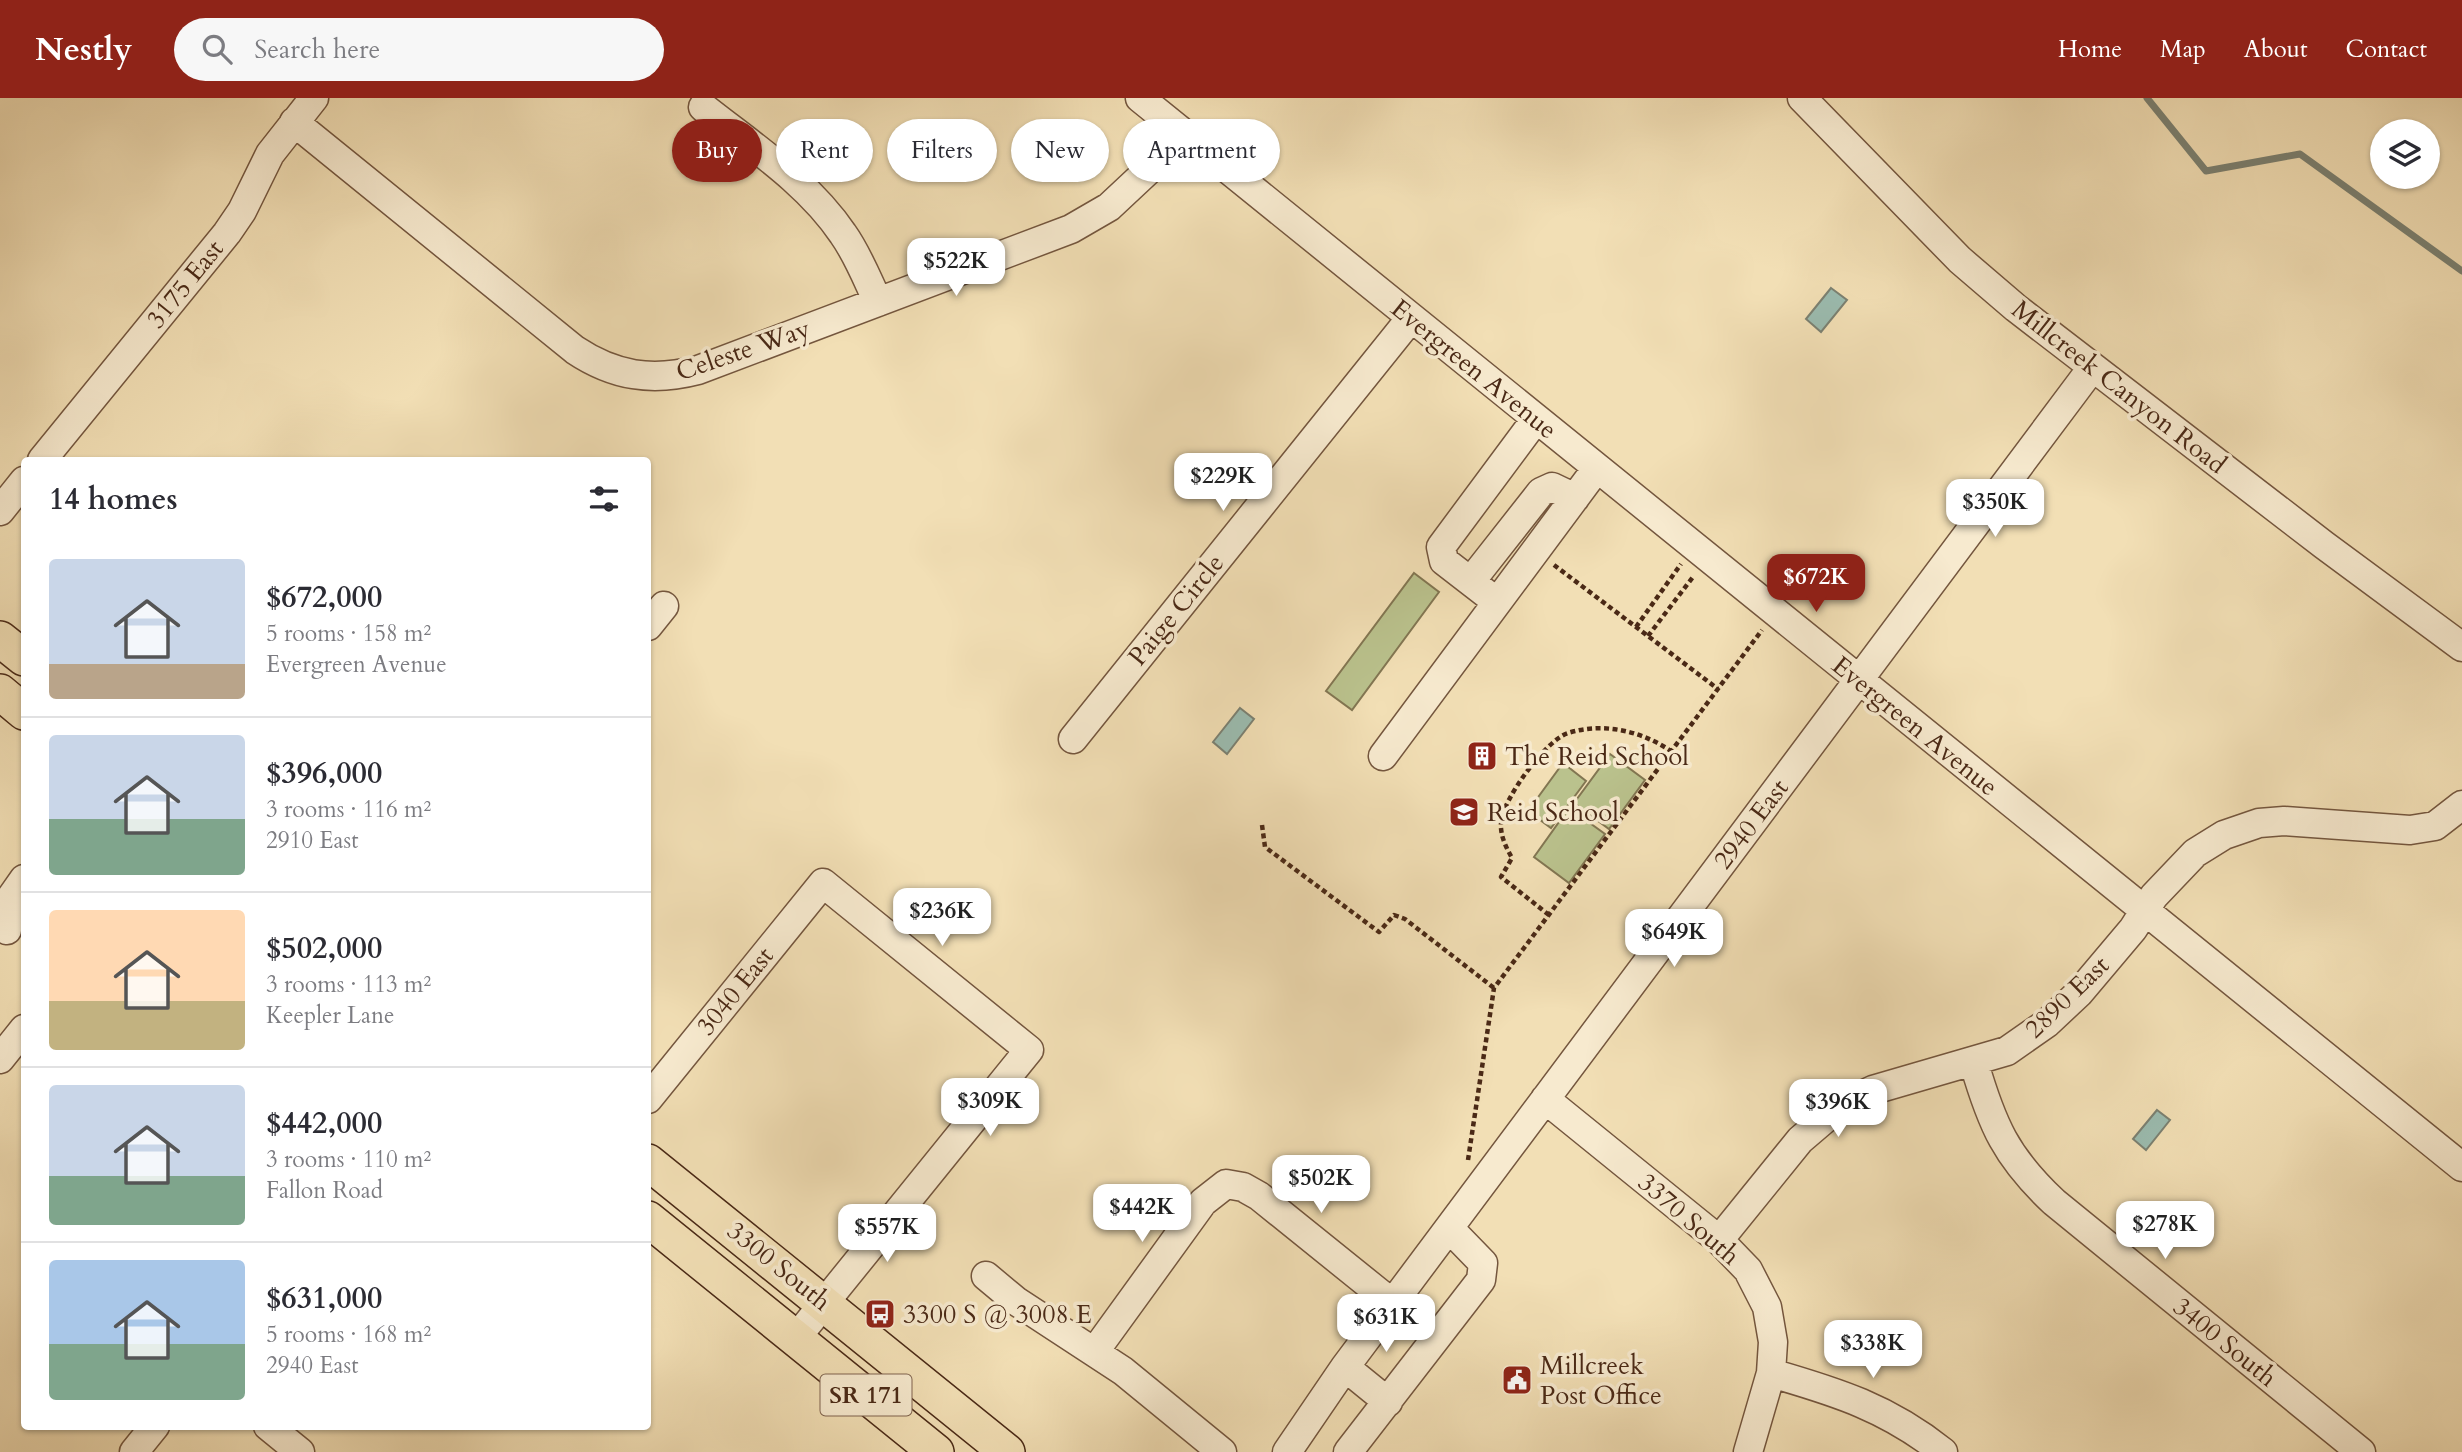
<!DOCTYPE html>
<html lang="en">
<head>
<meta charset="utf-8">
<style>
	body { margin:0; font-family:Cardo,serif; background:#f7f7f7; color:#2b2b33; height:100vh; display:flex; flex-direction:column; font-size:26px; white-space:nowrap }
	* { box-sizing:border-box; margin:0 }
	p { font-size:23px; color:#7c7c81 }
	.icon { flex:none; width:38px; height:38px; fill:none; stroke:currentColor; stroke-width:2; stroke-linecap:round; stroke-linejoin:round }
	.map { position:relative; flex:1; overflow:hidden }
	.drawer { position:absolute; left:21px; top:359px; width:630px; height:973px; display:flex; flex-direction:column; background:#fff; border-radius:7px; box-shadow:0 2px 5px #0004 }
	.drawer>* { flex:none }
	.banner { position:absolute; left:672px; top:21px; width:665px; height:63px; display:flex; gap:14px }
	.fabs { position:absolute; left:2370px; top:21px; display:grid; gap:14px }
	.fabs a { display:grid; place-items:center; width:70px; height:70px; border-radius:50%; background:#fff; box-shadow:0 2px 5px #0004; font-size:35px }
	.price { position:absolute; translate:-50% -60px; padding:0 16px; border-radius:14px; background:#fff; color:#222; font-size:23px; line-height:46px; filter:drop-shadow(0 2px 4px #0008) }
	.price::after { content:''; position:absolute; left:50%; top:42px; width:21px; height:16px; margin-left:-10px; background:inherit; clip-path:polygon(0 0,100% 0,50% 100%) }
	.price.on { background:#8f2418; color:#fff }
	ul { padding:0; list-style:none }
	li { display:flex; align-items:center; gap:21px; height:175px; padding:0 28px }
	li+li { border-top:2px solid #e1e1e2 }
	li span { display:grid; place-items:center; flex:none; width:196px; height:140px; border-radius:7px; color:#555 }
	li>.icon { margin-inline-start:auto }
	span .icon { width:84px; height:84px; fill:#fffc; stroke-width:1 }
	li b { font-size:30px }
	h2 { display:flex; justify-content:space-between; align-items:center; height:84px; padding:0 28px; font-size:30px }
	.tag { padding:0 24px; border-radius:32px; background:#fff; box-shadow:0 2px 5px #0004; font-size:24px; line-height:63px }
	.tag.on { background:#8f2418; color:#fff }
	header { display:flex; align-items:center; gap:42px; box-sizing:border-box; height:98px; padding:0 35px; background:#8f2418; color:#fff }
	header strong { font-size:33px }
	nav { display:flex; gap:38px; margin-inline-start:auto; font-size:24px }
	.search { width:490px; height:63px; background:#f7f7f7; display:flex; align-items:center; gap:18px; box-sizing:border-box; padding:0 24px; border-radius:38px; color:#7c7c81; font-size:26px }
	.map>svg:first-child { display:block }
	.green { fill:#bac28d; stroke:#827652; stroke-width:2 }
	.water { fill:#9bbcb0; stroke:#7b8172; stroke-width:2 }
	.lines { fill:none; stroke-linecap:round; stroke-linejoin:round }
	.stream { stroke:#7b8172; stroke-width:7 }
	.minor-casing { stroke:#74563e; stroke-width:31 }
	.major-casing { stroke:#4a2916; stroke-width:38 }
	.path { stroke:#4a2916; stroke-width:4.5; stroke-dasharray:5 3.5; stroke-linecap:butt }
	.minor { stroke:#f7eacf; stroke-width:28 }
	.major { stroke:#f2dfb5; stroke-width:35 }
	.labels { text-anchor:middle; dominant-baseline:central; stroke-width:7; stroke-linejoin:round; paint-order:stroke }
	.shield { fill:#f7eacf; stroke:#7e634e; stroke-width:2 }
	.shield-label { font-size:24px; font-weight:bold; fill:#4a2916 }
	.street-label { font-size:26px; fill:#4a2916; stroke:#f7eacf }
	.poi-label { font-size:26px; fill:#4a2916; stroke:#f7eacf; text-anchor:start }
</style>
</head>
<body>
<header>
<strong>Nestly</strong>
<div class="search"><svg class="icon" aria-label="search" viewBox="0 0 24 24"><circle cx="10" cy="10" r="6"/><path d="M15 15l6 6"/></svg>Search here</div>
<nav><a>Home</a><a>Map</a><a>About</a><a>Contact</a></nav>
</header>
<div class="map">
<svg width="2462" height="1354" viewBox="0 0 2462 1354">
	<rect width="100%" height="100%" fill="#f2dfb5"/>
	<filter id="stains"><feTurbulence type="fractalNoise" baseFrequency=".00286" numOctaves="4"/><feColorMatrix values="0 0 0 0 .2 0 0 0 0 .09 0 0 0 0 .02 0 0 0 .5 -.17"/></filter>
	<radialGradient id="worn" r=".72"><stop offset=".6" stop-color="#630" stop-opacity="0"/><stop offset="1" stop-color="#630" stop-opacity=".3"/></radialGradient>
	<path class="green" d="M1414 475 1439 494 1352 612 1326 593Z
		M1610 656 1645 682 1609 731 1574 705Z
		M1563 665 1586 683 1551 730 1528 713Z
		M1569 710 1605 736 1569 785 1534 759Z"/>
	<path class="water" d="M1831 190 1847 202 1821 234 1806 221Z
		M1240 610 1254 621 1227 656 1213 644Z
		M2157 1012 2170 1022 2146 1052 2133 1041Z"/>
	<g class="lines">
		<path class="stream" d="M2147 0 2206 73 2300 56 2462 173"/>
		<g class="minor-casing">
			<path id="minor" d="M1140 0 2462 1069
				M1802 0 1960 162 2016 210 2324 447 2462 549
				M703 9C752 48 808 84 843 136 858 157 867 181 878 204
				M294 24 575 252C614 278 652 284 698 272L1071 131 1109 109 1186 37
				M42 362 227 135 242 113 270 56 314 0
				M0 413 24 383
				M1471 483 1541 394 1552 389 1575 400
				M1497 504 1444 463 1441 449 1536 321
				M648 528 664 508
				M1073 641 1411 220
				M1383 658 1597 370
				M7 832 10 801 24 781
				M0 961 24 931
				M1974 965C1992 1027 2006 1059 2054 1104L2361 1354
				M648 1001 823 785 1029 952 796 1240
				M1545 1001 1719 1142 1748 1172 1767 1209 1773 1244 1771 1275 1748 1354
				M1719 1142 1800 1042 1841 1007 1873 992 2007 953 2047 925 2079 895 2133 831 2154 798 2195 755 2224 737 2259 725 2284 723 2410 732 2435 728 2462 707
				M986 1178 1016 1203 1123 1273 1222 1354
				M1095 1253 1203 1104 1226 1086 1243 1089 1259 1098 1393 1206
				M1345 1269 1388 1304
				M1771 1275C1837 1294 1888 1310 1943 1354
				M268 1328 300 1354
				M134 1354 155 1328
				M1287 1354 1345 1269 2092 270
				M1348 1354 1481 1182 1483 1165 1449 1130"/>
		</g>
		<g class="major-casing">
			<path id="major" d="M0 541 24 560
				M0 594 24 614
				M648 1064 1007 1354
				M648 1121 936 1354"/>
		</g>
		<path class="path" d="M1554 467 1718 591
			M1636 529 1681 466
			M1648 538 1693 479
			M1262 727 1265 749 1379 834 1394 817 1405 821 1494 890
			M1549 817 1501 779 1512 760C1506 749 1500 738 1501 724 1503 701 1546 642 1568 635 1604 624 1641 633 1671 653
			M1468 1062 1494 890 1762 532"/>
		<use href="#minor" class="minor"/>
		<use href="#major" class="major"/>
	</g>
	<defs>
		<g id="building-square" transform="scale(1.575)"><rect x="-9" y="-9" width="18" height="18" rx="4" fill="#8f2418" stroke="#f7eacf"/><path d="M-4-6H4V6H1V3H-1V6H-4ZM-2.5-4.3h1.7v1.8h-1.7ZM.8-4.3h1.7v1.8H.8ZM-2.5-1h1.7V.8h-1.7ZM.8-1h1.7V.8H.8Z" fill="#fff"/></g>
		<g id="school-square" transform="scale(1.575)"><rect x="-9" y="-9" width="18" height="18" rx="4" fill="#8f2418" stroke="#f7eacf"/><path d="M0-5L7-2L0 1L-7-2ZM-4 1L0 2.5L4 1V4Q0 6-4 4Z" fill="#fff"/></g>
		<g id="bus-square" transform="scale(1.575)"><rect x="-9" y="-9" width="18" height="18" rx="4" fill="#8f2418" stroke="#f7eacf"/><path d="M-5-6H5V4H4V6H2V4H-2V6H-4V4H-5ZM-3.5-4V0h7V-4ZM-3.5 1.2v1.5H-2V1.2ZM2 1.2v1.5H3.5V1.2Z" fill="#fff"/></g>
		<g id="civic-square" transform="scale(1.575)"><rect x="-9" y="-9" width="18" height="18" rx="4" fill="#8f2418" stroke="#f7eacf"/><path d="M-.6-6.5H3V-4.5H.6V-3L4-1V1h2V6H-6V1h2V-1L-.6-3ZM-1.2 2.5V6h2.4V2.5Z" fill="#fff"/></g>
	</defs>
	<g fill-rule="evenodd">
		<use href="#building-square" x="1482" y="658"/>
		<use href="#school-square" x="1464" y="714"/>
		<use href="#bus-square" x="880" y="1216"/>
		<use href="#civic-square" x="1517" y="1282"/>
	</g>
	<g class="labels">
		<rect class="shield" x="820.5" y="1276.5" width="91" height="41" rx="5"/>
		<g class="shield-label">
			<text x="866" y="1297">SR 171</text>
		</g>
		<g class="street-label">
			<text transform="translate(185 186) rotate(-51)">3175 East</text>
			<text transform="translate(743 252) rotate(-19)">Celeste Way</text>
			<text transform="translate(1474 271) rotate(39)">Evergreen Avenue</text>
			<text transform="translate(2119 289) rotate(38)">Millcreek Canyon Road</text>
			<text transform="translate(1176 512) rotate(-51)">Paige Circle</text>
			<text transform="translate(1915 628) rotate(39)">Evergreen Avenue</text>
			<text transform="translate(1751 726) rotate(-53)">2940 East</text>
			<text transform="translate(735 893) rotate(-51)">3040 East</text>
			<text transform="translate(2067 899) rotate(-44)">2890 East</text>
			<text transform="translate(1689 1121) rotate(41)">3370 South</text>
			<text transform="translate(779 1168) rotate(39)">3300 South</text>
			<text transform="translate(2225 1244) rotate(39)">3400 South</text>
		</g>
		<g class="poi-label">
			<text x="1505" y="658">The Reid School</text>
			<text x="1487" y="714">Reid School</text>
			<text x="903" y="1216">3300 S @ 3008 E</text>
			<text x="1540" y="1267">Millcreek<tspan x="1540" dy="30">Post Office</tspan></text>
		</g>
	</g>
	<rect width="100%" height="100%" filter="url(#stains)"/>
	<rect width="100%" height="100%" fill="url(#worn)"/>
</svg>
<div class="fabs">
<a><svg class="icon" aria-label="layers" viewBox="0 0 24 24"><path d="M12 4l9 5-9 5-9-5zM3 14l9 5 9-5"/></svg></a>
</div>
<b class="price" style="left:956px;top:200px">$522K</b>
<b class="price" style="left:1223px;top:415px">$229K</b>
<b class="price" style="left:1995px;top:441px">$350K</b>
<b class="price on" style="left:1816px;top:516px">$672K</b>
<b class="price" style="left:942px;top:850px">$236K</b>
<b class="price" style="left:1674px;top:871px">$649K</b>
<b class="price" style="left:990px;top:1040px">$309K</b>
<b class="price" style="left:1838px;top:1041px">$396K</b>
<b class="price" style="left:1321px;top:1117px">$502K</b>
<b class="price" style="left:1142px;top:1146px">$442K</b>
<b class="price" style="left:2165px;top:1163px">$278K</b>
<b class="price" style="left:887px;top:1166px">$557K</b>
<b class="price" style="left:1386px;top:1256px">$631K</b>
<b class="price" style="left:1873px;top:1282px">$338K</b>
<div class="banner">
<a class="tag on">Buy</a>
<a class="tag">Rent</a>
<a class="tag">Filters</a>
<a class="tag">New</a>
<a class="tag">Apartment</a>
</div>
<section class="drawer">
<h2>14 homes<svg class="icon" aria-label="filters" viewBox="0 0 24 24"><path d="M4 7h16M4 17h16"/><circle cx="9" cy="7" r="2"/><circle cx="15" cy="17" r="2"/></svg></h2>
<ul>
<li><span style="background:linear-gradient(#c9d6e8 75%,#b9a48a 0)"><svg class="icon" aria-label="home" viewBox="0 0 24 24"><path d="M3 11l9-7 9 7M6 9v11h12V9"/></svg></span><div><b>$672,000</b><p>5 rooms · 158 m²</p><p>Evergreen Avenue</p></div></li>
<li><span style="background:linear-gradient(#c9d6e8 60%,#7fa58c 0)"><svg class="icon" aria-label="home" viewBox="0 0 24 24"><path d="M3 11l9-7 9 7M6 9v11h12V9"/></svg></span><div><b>$396,000</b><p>3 rooms · 116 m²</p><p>2910 East</p></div></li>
<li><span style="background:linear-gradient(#ffd9b3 65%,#c2b280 0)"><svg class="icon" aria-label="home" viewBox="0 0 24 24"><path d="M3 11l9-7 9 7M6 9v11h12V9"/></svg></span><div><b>$502,000</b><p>3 rooms · 113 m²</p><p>Keepler Lane</p></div></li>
<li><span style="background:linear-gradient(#c9d6e8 65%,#7fa58c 0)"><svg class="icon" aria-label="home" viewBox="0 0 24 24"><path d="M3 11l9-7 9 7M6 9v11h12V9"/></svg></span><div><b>$442,000</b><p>3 rooms · 110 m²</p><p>Fallon Road</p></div></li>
<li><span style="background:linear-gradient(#a9c7e8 60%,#7fa58c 0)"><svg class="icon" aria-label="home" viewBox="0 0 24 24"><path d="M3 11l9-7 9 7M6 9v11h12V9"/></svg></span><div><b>$631,000</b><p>5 rooms · 168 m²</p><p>2940 East</p></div></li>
</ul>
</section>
</div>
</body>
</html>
